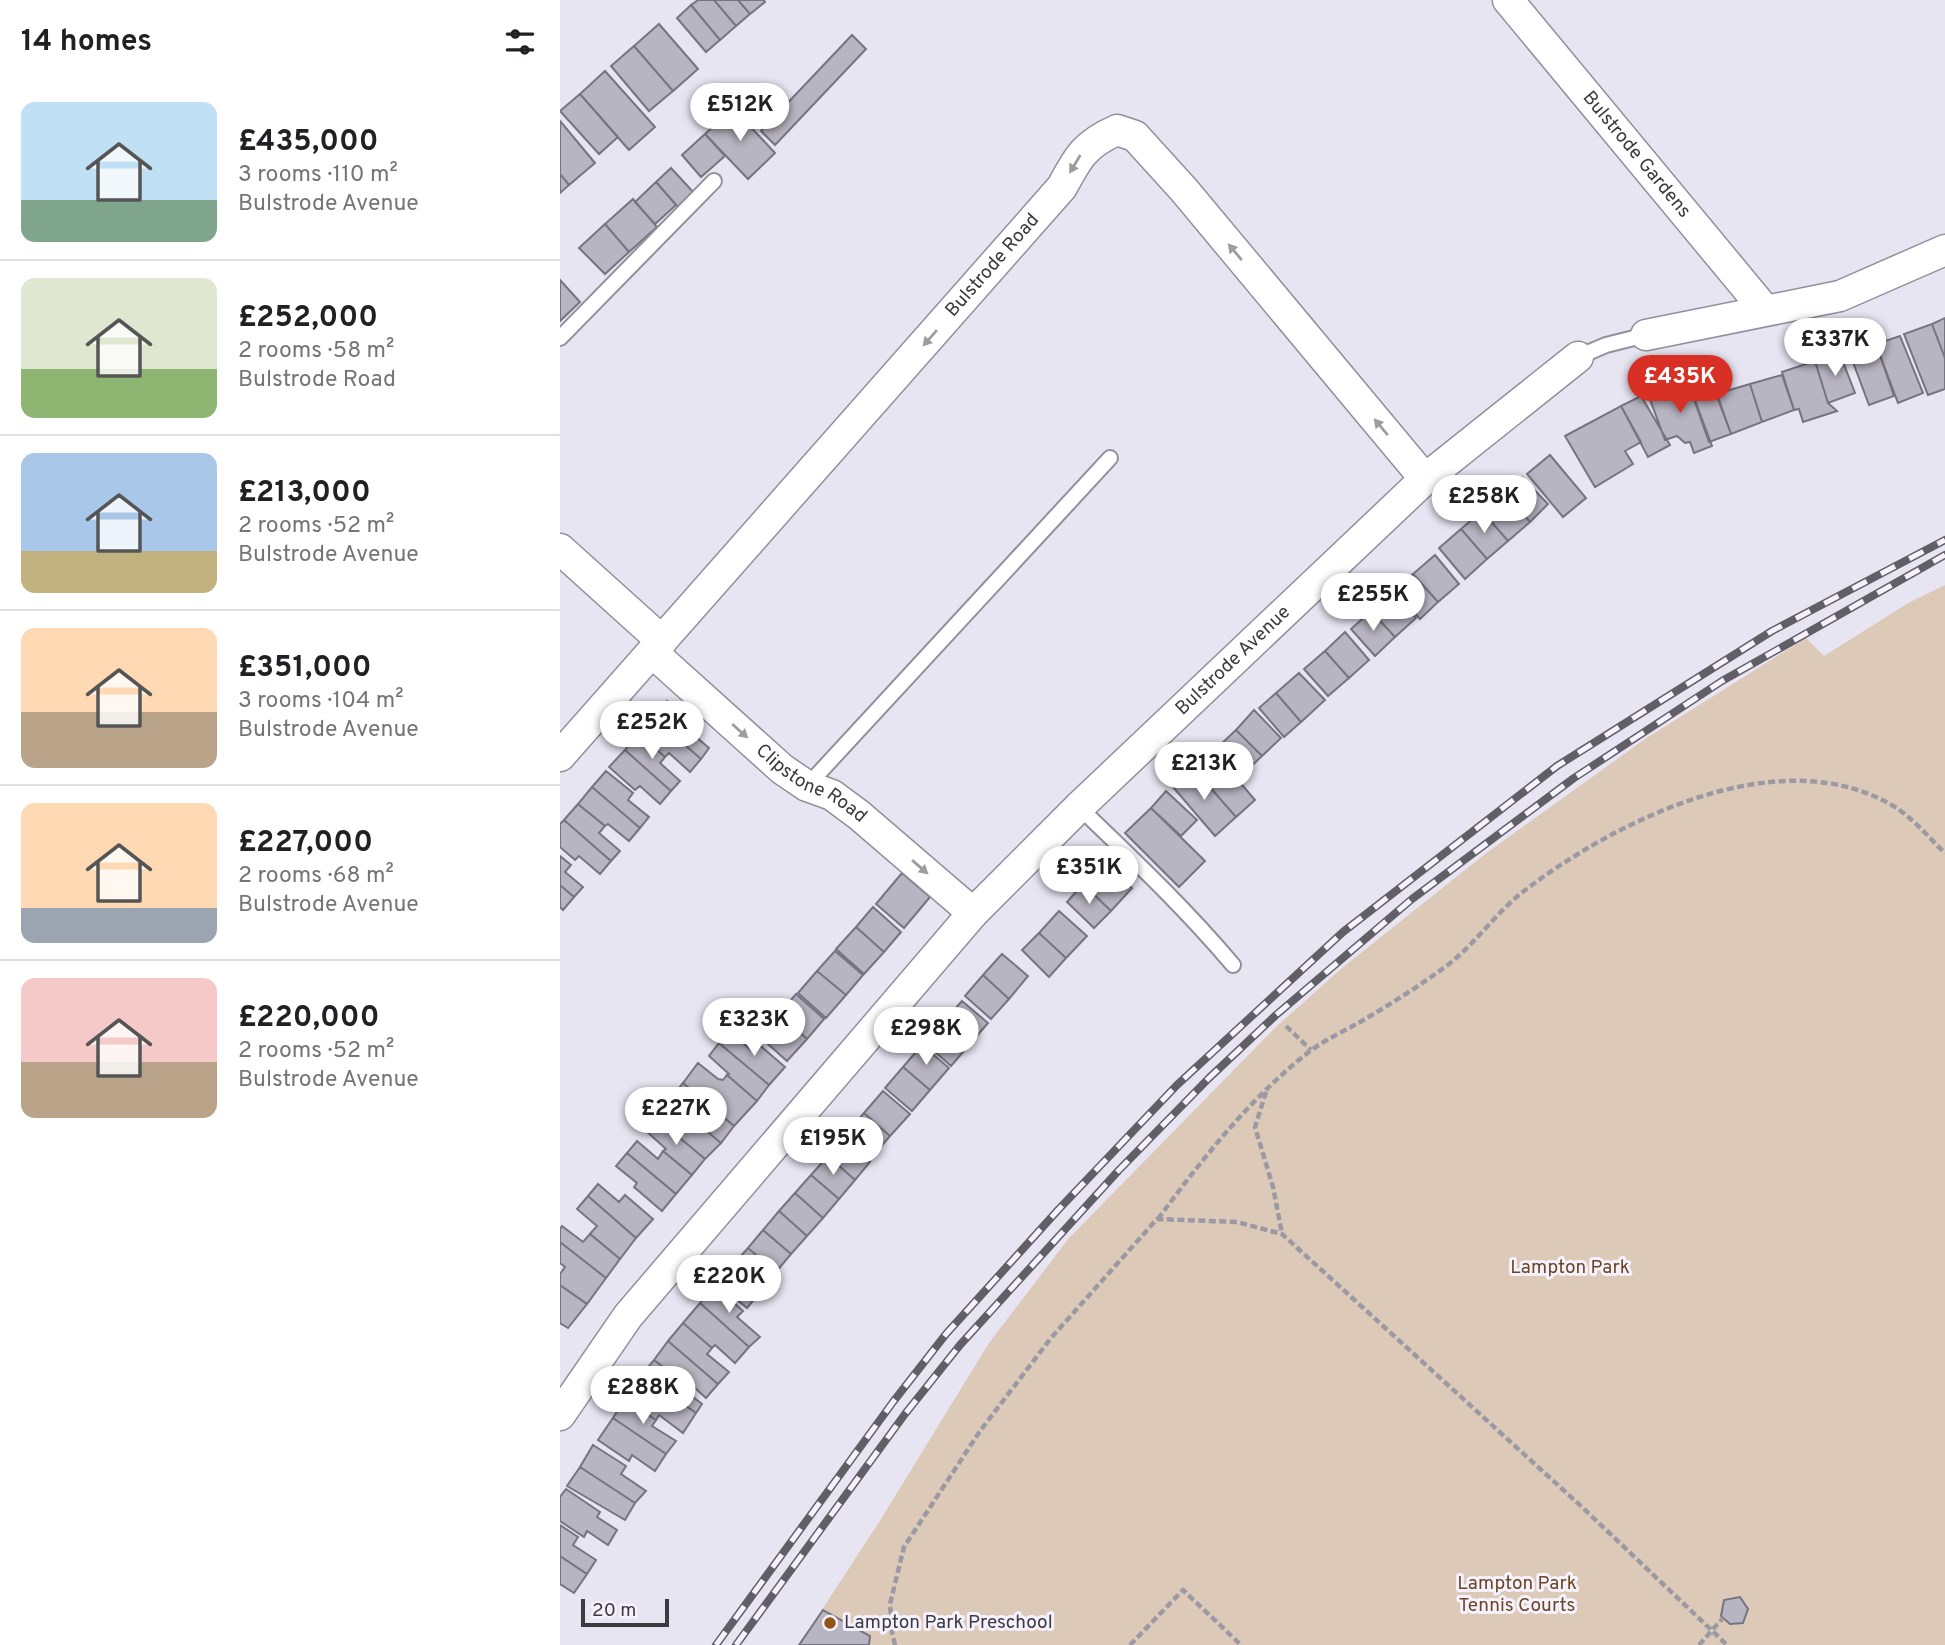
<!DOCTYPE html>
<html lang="en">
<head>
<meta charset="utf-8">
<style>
	body { margin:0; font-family:Overpass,sans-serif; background:#f2f2f2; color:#202124; height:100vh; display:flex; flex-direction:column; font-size:26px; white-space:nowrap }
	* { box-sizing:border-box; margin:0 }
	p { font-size:23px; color:#757577 }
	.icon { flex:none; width:38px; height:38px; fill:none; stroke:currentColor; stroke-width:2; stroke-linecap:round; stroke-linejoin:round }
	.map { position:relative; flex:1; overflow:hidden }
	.sheet { display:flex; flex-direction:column; background:#fff; width:560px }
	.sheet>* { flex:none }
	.scale { position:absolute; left:21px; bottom:18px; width:88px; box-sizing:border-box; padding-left:7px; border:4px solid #3b3a3f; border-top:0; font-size:19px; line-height:24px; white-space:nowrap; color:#3b3a3f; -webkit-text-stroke:5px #f5f2fe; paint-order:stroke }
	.price { position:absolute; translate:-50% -60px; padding:0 16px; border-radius:24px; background:#fff; color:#222; font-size:23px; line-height:46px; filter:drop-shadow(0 2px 4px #0008) }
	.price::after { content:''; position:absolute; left:50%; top:42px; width:21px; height:16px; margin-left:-10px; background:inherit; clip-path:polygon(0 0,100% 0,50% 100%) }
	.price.current { background:#d93025; color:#fff }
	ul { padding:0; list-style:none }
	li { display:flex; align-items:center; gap:21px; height:175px; padding:0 21px }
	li+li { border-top:2px solid #e0e0e0 }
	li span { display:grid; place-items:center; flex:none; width:196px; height:140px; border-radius:14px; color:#555 }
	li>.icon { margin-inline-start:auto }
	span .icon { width:84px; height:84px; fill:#fffc; stroke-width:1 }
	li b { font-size:30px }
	h2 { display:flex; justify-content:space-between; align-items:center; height:84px; padding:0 21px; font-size:30px }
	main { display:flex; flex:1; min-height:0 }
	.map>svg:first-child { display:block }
	.green { fill:#ddc9b7 }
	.building { fill:#b8b5c2; stroke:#767480; stroke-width:2 }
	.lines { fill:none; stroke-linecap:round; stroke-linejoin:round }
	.service-casing { stroke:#928f9c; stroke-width:18 }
	.minor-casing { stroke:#928f9c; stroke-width:33 }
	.path { stroke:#9b99a3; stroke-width:4.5; stroke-dasharray:7 3.5; stroke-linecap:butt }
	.service { stroke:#fff; stroke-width:14 }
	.minor { stroke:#fff; stroke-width:30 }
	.rail-casing { stroke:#615f66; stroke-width:8 }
	.rail { stroke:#f5f2fe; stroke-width:5; stroke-dasharray:16; stroke-linecap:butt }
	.oneway { fill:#9d9c9f }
	.poi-dot { fill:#915614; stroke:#f5f2fe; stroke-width:2.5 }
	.labels { text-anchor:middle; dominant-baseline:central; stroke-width:6; stroke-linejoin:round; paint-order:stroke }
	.street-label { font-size:19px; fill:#3b3a3f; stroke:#f5f2fe }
	.park-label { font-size:19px; fill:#6a4622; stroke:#f5f2fe }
	.poi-label { font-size:19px; fill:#3b3a3f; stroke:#f5f2fe; text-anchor:start }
</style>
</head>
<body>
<main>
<section class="sheet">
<h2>14 homes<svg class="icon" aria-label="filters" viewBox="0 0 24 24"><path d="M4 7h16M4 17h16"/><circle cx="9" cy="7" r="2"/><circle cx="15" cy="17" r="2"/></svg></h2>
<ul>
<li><span style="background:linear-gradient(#bfe0f5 70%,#7fa58c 0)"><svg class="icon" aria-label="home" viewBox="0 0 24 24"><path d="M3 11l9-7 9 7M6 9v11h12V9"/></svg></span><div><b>£435,000</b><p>3 rooms · 110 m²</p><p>Bulstrode Avenue</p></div></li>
<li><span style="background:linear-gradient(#dfe7d0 65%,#8fb573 0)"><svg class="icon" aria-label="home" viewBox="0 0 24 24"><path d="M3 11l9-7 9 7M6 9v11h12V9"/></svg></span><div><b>£252,000</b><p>2 rooms · 58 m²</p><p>Bulstrode Road</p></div></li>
<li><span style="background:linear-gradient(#a9c7e8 70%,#c2b280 0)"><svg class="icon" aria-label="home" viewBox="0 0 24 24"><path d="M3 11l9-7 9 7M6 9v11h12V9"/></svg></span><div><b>£213,000</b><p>2 rooms · 52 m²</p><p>Bulstrode Avenue</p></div></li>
<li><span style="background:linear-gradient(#ffd9b3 60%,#b9a48a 0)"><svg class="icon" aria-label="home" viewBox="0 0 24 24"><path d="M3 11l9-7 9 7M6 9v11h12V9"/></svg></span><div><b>£351,000</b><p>3 rooms · 104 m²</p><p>Bulstrode Avenue</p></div></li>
<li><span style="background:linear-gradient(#ffd9b3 75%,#9aa5b1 0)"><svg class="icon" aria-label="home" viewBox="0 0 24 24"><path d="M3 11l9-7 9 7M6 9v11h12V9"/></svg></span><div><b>£227,000</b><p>2 rooms · 68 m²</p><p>Bulstrode Avenue</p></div></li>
<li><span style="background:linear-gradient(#f6c9c9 60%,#b9a48a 0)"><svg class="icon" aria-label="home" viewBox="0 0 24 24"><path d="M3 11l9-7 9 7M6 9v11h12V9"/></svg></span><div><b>£220,000</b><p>2 rooms · 52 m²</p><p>Bulstrode Avenue</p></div></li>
</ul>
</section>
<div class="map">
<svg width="1385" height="1645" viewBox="0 0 1385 1645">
	<rect width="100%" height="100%" fill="#e8e5f3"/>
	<path class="green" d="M1385 585V1645H239L321 1519 429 1343 509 1238 718 1025 782 968 925 854 1085 739 1246 638 1264 656 1350 602Z"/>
	<path class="building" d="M138 0H154L176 26 160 40 131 5Z
		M154 0H178L190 14 176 26Z
		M178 0H204L205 2 190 14Z
		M131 5 160 40 146 52 117 18Z
		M99 24 138 69 113 91 74 46Z
		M292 35 306 49 215 145 201 131Z
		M74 46 113 91 89 111 51 66Z
		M45 71 95 127 69 150 20 94Z
		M20 94 58 137 39 154 0 111Z
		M173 108 215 153 188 179 145 134Z
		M0 121 35 163 9 185 0 174Z
		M145 134 165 156 141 177 122 155Z
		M111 168 134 193 118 207 96 182Z
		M0 174 9 185 0 193Z
		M96 182 116 205 95 224 75 202Z
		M73 199 97 227 69 252 45 224Z
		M45 224 69 252 45 274 19 248Z
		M0 280 20 302 0 321Z
		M1385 318V358L1372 324Z
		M1372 324 1385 358V389L1368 395 1344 334Z
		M1340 336 1363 393 1338 403 1316 344Z
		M1316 344 1334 396 1309 405 1290 354Z
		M1280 354 1295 393 1268 403 1255 361Z
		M1255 361 1268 403 1277 411 1243 422 1239 409 1234 410 1222 372Z
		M1222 375 1234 410 1202 422 1190 384Z
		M1127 379 1152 380 1171 434 1149 442Z
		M1127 379 1152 446 1134 453 1130 442 1125 443 1117 436 1105 440 1088 394Z
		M1190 384 1202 422 1171 434 1156 394Z
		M1081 396 1110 445 1088 457 1061 406Z
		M1061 406 1081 442 1065 451 1073 464 1035 487 1005 436Z
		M990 455 1026 498 1003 517 967 474Z
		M962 477 988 504 970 522 944 492Z
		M944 492 970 522 948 541 922 511Z
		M922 511 948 541 927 559 901 529Z
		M901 529 927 559 905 579 879 548Z
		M875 555 899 584 878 602 853 574Z
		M853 574 878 602 860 619 834 590Z
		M831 592 856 618 835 637 811 611Z
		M811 611 835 637 815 656 791 629Z
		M785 632 809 660 789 678 765 651Z
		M765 651 789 678 768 696 744 669Z
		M739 673 765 700 741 722 716 693Z
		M716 693 741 722 724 737 699 708Z
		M107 701 134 725 129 731 149 748 141 759 93 717Z
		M694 710 721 738 702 756 676 730Z
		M93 717 141 759 130 772 109 753 105 757 79 734Z
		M676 730 702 756 684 773 658 747Z
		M79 734 105 757 100 763 120 781 111 791 65 750Z
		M65 750 111 791 100 804 80 786 75 790 49 767Z
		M653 751 695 800 676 817 633 768Z
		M633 768 676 817 655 836 613 787Z
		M46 771 73 793 68 800 89 817 80 828 32 787Z
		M32 787 80 828 69 841 48 824 45 826 18 804Z
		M606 791 637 820 621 836 591 808Z
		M18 804 45 826 39 833 60 851 51 861 4 820Z
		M591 808 645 861 619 887 565 833Z
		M4 820 51 861 40 874 19 856 15 860 0 847V824Z
		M0 856 11 865 5 872 23 887 14 897 0 885Z
		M545 863 572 888 551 911 523 884Z
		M342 873 370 897 344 928 316 904Z
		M523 884 551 911 534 928 507 902Z
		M0 885 14 897 3 910 0 907Z
		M313 907 341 932 324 952 296 927Z
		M499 911 527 936 506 958 479 933Z
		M296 927 324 952 304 974 276 949Z
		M479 933 506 958 489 977 462 950Z
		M275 951 303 975 286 995 257 971Z
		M442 954 468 976 449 999 423 975Z
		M257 971 286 995 266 1018 238 993Z
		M423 975 449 999 431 1019 405 996Z
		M236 994 264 1019 247 1039 219 1014Z
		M402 1001 428 1023 409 1045 383 1022Z
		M219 1014 247 1039 227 1061 199 1036Z
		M383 1022 409 1045 391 1066 365 1043Z
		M169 1031 190 1049 196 1042 225 1067 209 1085 159 1043Z
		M159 1043 209 1085 197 1101 167 1075 169 1074 149 1056Z
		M362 1045 389 1068 370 1090 343 1067Z
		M138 1063 158 1079 163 1080 167 1075 197 1101 174 1126 123 1083Z
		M343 1067 370 1090 352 1111 325 1088Z
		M123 1083 174 1126 161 1143 131 1118 137 1111 115 1093Z
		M323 1091 350 1114 330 1136 304 1113Z
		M107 1106 127 1123 131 1118 161 1143 145 1159 97 1119Z
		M304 1113 330 1136 312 1157 286 1134Z
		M97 1119 145 1159 132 1175 103 1151 106 1149 86 1131Z
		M282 1139 310 1162 295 1180 268 1156Z
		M77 1141 98 1159 103 1151 132 1175 116 1194 67 1153Z
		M67 1153 116 1194 102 1211 74 1187 77 1183 56 1166Z
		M268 1156 295 1180 279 1199 251 1175Z
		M251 1175 279 1199 263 1218 235 1193Z
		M38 1184 59 1202 65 1195 93 1219 76 1238 28 1196Z
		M235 1193 263 1218 247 1236 219 1211Z
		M28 1196 76 1238 60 1259 30 1234 37 1226 17 1209Z
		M219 1211 247 1236 231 1254 203 1230Z
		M2 1226 23 1242 30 1234 60 1259 46 1278 0 1242V1229Z
		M203 1230 231 1254 216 1272 188 1248Z
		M0 1242 46 1278 27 1304 0 1285V1274L5 1267 0 1263Z
		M188 1248 216 1272 201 1291 172 1266Z
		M172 1266 201 1291 187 1308 157 1283Z
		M0 1285 27 1304 8 1328 0 1323Z
		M155 1286 183 1311 177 1317 200 1337 189 1347 140 1303Z
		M140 1303 189 1347 175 1363 155 1345 152 1348 123 1323Z
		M123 1323 152 1348 147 1354 169 1372 158 1384 108 1341Z
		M108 1341 158 1384 146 1398 124 1378 123 1382 94 1360Z
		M94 1360 123 1382 119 1386 142 1404 136 1413 82 1374Z
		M82 1374 136 1413 123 1433 99 1415 96 1420 65 1399Z
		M65 1399 96 1420 92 1426 116 1441 106 1454 53 1418Z
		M53 1418 106 1454 95 1471 72 1455 69 1461 38 1440Z
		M33 1445 66 1466 61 1474 86 1491 75 1503 20 1467Z
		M20 1467 75 1503 65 1520 7 1486Z
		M6 1489 40 1512 37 1517 57 1530 48 1545 27 1531 24 1537 0 1521V1497Z
		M0 1525 18 1537 13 1545 36 1560 27 1574 0 1556Z
		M0 1556 27 1574 14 1593 0 1584Z
		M1180 1597 1188 1609 1183 1623 1170 1624 1161 1616 1164 1600Z
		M263 1610 310 1636 309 1645H239Z"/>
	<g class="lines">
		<g class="service-casing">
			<path id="service" d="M0 338 154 181
				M1018 357 1046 345 1086 335
				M247 786 550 458
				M519 807C572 858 625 908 673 965"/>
		</g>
		<g class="minor-casing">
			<g id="minor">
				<path id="s1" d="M948 0 1205 310"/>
				<path d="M1086 335 1280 296 1385 250"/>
				<path d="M0 549 102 641"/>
				<path id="s2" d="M93 653 222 769 247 786 272 795 299 815 413 913"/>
				<path id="s3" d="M0 756 502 187C518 157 525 144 557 130L575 136 624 190 865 479"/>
				<path id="s4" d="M0 1415 68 1316 413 913 519 807 865 479 1018 357"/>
			</g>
		</g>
		<path class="path" d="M726 1026 751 1050
			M706 1092 695 1127 713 1187 722 1234
			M598 1219C642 1159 691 1097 750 1051 765 1040 784 1031 800 1022 829 1005 858 987 885 967 915 945 935 913 964 891 1058 819 1222 738 1335 807 1354 819 1369 838 1385 853
			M335 1645 332 1632 330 1604 344 1547 420 1431 491 1338 597 1219 677 1222 722 1234 1022 1507 1167 1645
			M570 1645 623 1590 681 1645
			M1139 1645 1163 1618"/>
		<use href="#service" class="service"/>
		<use href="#minor" class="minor"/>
		<g class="rail-casing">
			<path id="rail" d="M156 1645 333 1402 386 1334 498 1210 617 1085 783 932 997 766 1212 631 1385 540
				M176 1645 345 1414 400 1345 559 1170 649 1078 716 1015 852 899 1014 778 1162 681 1385 555"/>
		</g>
		<use href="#rail" class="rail"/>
	</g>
	<defs><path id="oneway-solid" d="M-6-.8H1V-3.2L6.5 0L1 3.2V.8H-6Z" transform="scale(1.75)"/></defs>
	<g class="oneway">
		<use href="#oneway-solid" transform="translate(515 164) rotate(121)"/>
		<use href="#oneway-solid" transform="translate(675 252) rotate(-130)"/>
		<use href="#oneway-solid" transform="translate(370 338) rotate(131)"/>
		<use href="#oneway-solid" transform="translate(821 427) rotate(-130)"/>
		<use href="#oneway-solid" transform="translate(180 731) rotate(42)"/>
		<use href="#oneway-solid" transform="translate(360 867) rotate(41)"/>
	</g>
	<circle class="poi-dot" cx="270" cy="1623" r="7"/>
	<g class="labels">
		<g class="street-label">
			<text stroke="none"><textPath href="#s1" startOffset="201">Bulstrode Gardens</textPath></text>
			<text stroke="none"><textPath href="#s3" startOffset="654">Bulstrode Road</textPath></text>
			<text stroke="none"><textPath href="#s4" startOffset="1013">Bulstrode Avenue</textPath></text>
			<text stroke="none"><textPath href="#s2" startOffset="206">Clipstone Road</textPath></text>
		</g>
		<g class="park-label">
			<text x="1010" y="1268">Lampton Park</text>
			<text x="957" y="1584">Lampton Park<tspan x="957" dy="22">Tennis Courts</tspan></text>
		</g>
		<g class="poi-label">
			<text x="284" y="1623">Lampton Park Preschool</text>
		</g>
	</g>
</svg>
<div class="scale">20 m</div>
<b class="price" style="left:180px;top:143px">£512K</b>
<b class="price" style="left:1275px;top:378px">£337K</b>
<b class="price current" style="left:1120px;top:415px">£435K</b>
<b class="price" style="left:924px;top:535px">£258K</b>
<b class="price" style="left:813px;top:633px">£255K</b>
<b class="price" style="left:92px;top:761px">£252K</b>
<b class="price" style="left:644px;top:802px">£213K</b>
<b class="price" style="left:529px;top:906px">£351K</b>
<b class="price" style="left:194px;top:1058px">£323K</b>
<b class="price" style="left:366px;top:1067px">£298K</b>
<b class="price" style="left:116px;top:1147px">£227K</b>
<b class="price" style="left:273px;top:1177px">£195K</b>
<b class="price" style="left:169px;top:1315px">£220K</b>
<b class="price" style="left:83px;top:1426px">£288K</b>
</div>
</main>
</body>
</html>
